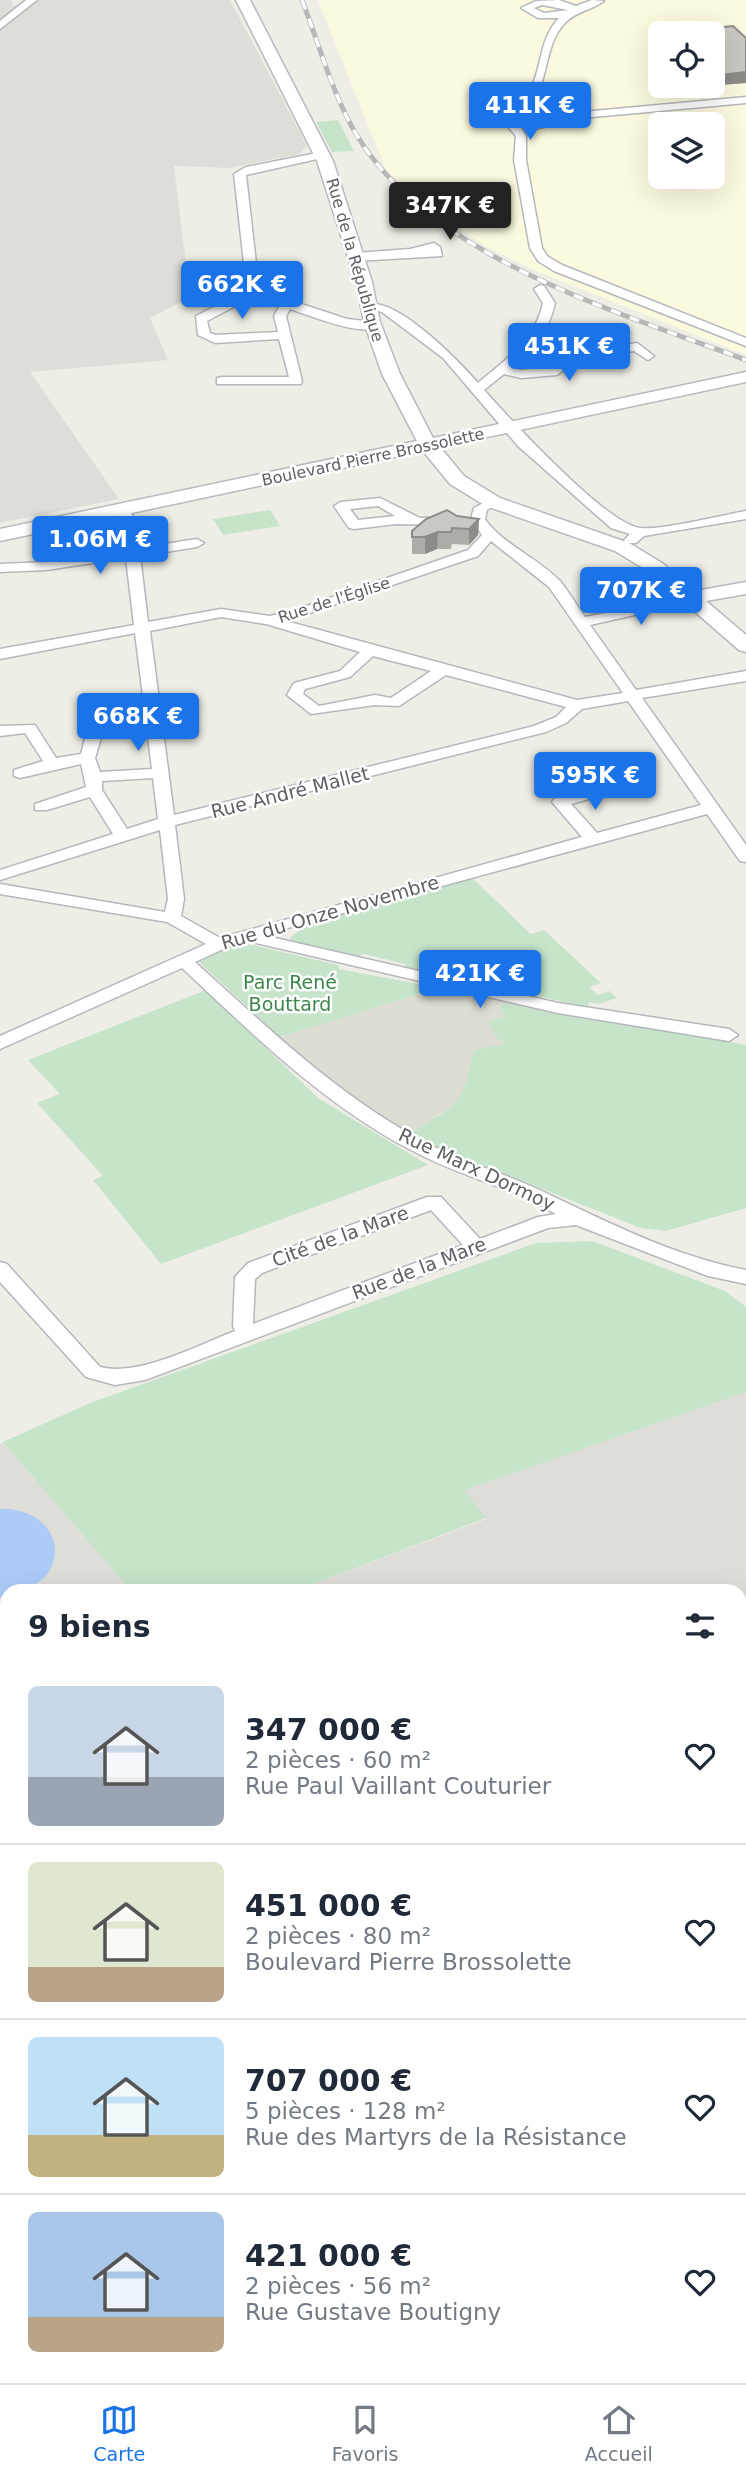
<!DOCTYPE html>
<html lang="fr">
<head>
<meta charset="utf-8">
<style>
	body { margin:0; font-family:"DejaVu Sans",sans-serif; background:#f6f6f7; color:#1f2937; height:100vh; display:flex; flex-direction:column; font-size:26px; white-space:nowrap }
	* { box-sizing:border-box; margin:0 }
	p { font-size:23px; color:#747a83 }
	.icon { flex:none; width:38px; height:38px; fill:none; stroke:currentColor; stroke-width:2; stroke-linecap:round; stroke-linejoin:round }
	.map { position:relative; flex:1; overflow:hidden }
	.side { position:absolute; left:0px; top:1584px; width:747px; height:800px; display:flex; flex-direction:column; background:#fff; border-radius:21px 21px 0 0; box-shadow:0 7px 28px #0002 }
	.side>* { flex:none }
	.controls { position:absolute; left:648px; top:21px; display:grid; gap:14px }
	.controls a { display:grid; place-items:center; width:77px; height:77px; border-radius:10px; background:#fff; box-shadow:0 7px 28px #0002; font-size:35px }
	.price { position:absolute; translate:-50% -60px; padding:0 16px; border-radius:7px; background:#1a73e8; color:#fff; font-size:23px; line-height:46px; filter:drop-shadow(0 2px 4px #0008) }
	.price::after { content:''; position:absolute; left:50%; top:42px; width:21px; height:16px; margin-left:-10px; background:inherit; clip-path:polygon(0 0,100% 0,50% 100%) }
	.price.on { background:#222; color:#fff }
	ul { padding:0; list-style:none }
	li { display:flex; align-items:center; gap:21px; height:175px; padding:0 28px }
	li+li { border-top:2px solid #e0e1e3 }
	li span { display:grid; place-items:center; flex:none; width:196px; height:140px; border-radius:10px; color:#555 }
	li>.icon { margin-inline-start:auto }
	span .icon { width:84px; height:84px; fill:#fffc; stroke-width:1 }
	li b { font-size:30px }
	h2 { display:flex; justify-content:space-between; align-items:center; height:84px; padding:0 28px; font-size:30px }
	.tabs { display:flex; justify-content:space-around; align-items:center; height:98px; border-top:2px solid #e0e1e3; background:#fff; font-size:19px; color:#747a83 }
	.tabs a { display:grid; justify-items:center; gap:4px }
	.tabs .on { color:#1a73e8 }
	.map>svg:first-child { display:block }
	.commercial { fill:#fbf9de; fill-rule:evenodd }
	.industrial { fill:#deddd8 }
	.education { fill:#deddd4 }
	.green { fill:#c5e4ca }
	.water { fill:#accbf8 }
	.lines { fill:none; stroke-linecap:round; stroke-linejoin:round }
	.street-casing { stroke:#b6b7bc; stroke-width:3 }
	.secondary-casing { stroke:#b7b9be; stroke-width:3 }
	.street { fill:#fff; fill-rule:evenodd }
	.secondary { fill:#fff; fill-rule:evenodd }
	.rail-casing { stroke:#b6b7b7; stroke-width:5 }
	.rail { stroke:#fff; stroke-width:3.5; stroke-dasharray:10; stroke-linecap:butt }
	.wall { fill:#aeaca7 }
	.shaded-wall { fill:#8d8c88 }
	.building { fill:#cac8c2; stroke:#8d8c88; stroke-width:2 }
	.labels { text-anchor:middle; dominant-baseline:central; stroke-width:5; stroke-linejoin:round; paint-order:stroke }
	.far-street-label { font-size:16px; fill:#5e6065; stroke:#fff }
	.street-label { font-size:19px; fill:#5e6065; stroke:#fff }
	.park-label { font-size:19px; fill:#3d854c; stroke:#fff }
</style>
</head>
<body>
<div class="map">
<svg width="746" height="2383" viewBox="0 0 746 2383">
	<rect width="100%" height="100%" fill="#efeee6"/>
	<path class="commercial" d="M318 0H746V355L534 270 485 246 418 200 386 170ZM660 33H712V86H660ZM660 124H712V177H660Z"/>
	<path class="industrial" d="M0 0H12L13 6 32 0H230L307 146 300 154 229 168 174 166 190 297 150 318 168 360 30 372 119 499 0 523Z
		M746 1392V2383H0V1444L3 1442 131 1591H7V2376H740V1591H295L486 1519 464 1490Z"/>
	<path class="education" d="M439 988 509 1003 499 1005 505 1017 488 1021 505 1044 473 1050 464 1094 453 1105 411 1133 344 1093 280 1037Z"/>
	<path class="green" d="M338 120 354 151 332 152 316 122Z
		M270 510 280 526 223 535 213 519Z
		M471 877 531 934 544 930 601 983 589 987 598 995 610 991 617 998 599 1004 589 1002 588 1007 406 968 405 964 364 954 357 957 293 942 290 938 309 923Z
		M248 944 338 965 339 969 439 988 280 1037 199 962 233 945Z
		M206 990 318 1098 428 1165 161 1264 93 1180 103 1176 37 1103 60 1094 28 1060Z
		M509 1003 746 1045V1208L666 1231 641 1228 446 1151 411 1133C458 1102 463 1108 473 1050L504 1044 502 1040H498L488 1021 505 1017 499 1005Z
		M592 1241 725 1291 746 1307V1392L465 1490 486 1518 295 1591H131L3 1442 90 1403 536 1243Z"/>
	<path class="water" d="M0 1509C71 1507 73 1591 7 1591V1596L0 1597Z
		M7 1636V1707L0 1708V1637Z"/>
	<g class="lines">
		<g class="street-casing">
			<path id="street" d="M26 0H37L0 29V21Z
				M559 0 576 6 592 0 604 1C592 10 577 11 566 22 543 44 550 83 529 107L582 112 746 97V103L582 118 535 129 521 128 526 136V160L542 248 547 256 562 265 746 338V346L554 271 538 261 530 248 514 160 516 136 500 118C509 108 521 106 528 94 543 69 538 40 559 18H538L521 8 536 1ZM542 5 568 10 544 13 534 8ZM529 113 563 116 535 123 512 118Z
				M322 152 328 155 326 157 246 175 259 290 347 319 373 322 379 326C363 338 309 315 290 309L286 316 302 381 301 384H217V378L222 377H289L279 339 215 343 198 335 196 316 247 290 234 174 246 167ZM254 296 280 305 274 316 278 332 216 335 210 333 207 321Z
				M434 243 440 247 442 256 356 261 350 257 356 253 410 249Z
				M540 285 544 286 555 303C549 331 533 350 512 368L521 370 553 367 569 354 637 343 654 356 648 360 634 351 577 360 557 375 521 378 504 374 484 390C510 419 606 524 640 528 659 531 723 515 746 511V519L644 536 636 543H626L624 540 630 534 611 528 518 446 443 358 382 312 362 307C388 287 461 363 478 383 506 359 535 341 543 303L534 289Z
				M380 498 420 518 448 517 455 521 448 525 396 524 354 529 349 528 334 506 341 502ZM378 506 395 516 358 520 350 509Z
				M493 498 500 502 487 510 485 519C502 544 538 558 560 581 569 592 577 606 585 617L697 595V601L590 625 636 690 746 671V681L642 698 746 845V862L740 861 707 814 262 935 558 1003 729 1029 738 1035 729 1041 558 1013 243 940 195 962C268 1028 338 1096 425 1142 464 1163 508 1174 548 1194 611 1224 677 1257 746 1270V1284L708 1276 576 1225 548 1228 145 1380 115 1385 86 1377 0 1282V1262L7 1264 100 1367C139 1377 198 1345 235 1331L233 1326 235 1277 248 1263 427 1197H441L480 1239 538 1217 556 1214C512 1188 460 1176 415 1152 326 1107 254 1035 182 968L0 1049V1036L206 944 167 922 0 894V884L165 912 168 899 160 830 0 880V870L113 834 90 797 47 810H35V804L86 787 81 764 20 778 14 776V770L43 761 25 733 0 736V726L35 725 56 758 81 754 90 720 102 703 143 696 135 633 0 659V649L134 625 126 558 46 570 0 572V564L46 562 125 550 121 521 116 510 123 506 128 507 135 521 139 548 197 539 204 543 197 547 140 556 148 622 221 609 270 616 292 611 468 550 482 535 471 519 474 508ZM491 541 549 587 623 693 577 700 286 621 478 556ZM221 617 266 624 360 652 340 671 294 683 287 695 311 714 375 705 399 706 446 675 566 707 556 717 534 726 174 815 150 631ZM373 656 431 671 391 698 375 695 319 706 303 694 305 689 350 677ZM628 701 701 805 597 833 571 804 614 792 616 789 608 784 554 799 552 802 582 837 220 938 181 916 184 899 175 825 546 732 566 723 582 709ZM144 705 152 769 100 772 95 758 108 715 112 710ZM153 778 158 819 127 829 102 790V781ZM431 1210 463 1245 253 1324 255 1279 262 1273Z
				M746 1805V1825L740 1827V1807Z
				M7 2099V2123L0 2126V2102Z"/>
		</g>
		<g class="secondary-casing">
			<path id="secondary" d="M236 0H250L333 161 372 282 380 322 400 374 433 438 746 372V382L440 447 464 476 500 498 629 543 662 563 695 591 746 582V594L706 601 746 635V652L739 650 648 571 615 551 486 506 450 484 423 451 0 541V529L417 441 382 374 364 322 356 282 317 161Z
				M746 1698V1724L740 1726V1700Z
				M746 1729V1756L740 1758V1731Z
				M7 2000V2031L0 2033V2002Z"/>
		</g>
		<use href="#street" class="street"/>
		<use href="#secondary" class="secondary"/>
		<g class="rail-casing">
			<path id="rail" d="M302 0C319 44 332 93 356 134 430 258 618 312 746 360"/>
		</g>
		<use href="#rail" class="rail"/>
	</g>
	<path class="wall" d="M705 29 746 38V83L719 85 712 79V33H705Z
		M457 516 479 519 478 535 469 545 452 544 451 549H437L425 554H412V531Z"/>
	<path class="shaded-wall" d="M746 72V83L719 85 720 75Z
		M479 519 478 535 469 545V529Z
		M438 532 437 549 425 554V537Z"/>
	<path class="building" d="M733 26 746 38V72L720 75 712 68V33H709L705 29Z
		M447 510 457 516 479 519 469 529 452 528 451 532H438L425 537H412V531L426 519Z"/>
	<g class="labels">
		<g class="far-street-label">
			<text transform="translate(355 260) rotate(74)">Rue de la République</text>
			<text transform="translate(373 457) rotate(-12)">Boulevard Pierre Brossolette</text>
			<text transform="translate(334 600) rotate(-18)">Rue de l'Église</text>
		</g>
		<g class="street-label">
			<text transform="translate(290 792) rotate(-14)">Rue André Mallet</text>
			<text transform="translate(330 912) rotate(-16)">Rue du Onze Novembre</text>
			<text transform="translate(477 1169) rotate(25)">Rue Marx Dormoy</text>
			<text transform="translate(340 1236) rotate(-20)">Cité de la Mare</text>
			<text transform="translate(419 1268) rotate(-21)">Rue de la Mare</text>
		</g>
		<g class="park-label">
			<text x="290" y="982">Parc René<tspan x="290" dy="22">Bouttard</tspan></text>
		</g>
	</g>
</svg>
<div class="controls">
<a><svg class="icon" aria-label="locate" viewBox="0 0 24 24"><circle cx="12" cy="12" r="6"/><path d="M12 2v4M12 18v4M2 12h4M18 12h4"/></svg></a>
<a><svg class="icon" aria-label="layers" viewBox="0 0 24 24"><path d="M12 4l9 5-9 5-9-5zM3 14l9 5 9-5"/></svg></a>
</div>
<b class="price" style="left:530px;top:142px">411K €</b>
<b class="price on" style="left:450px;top:242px">347K €</b>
<b class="price" style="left:242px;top:321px">662K €</b>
<b class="price" style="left:569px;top:383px">451K €</b>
<b class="price" style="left:100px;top:576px">1.06M €</b>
<b class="price" style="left:641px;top:627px">707K €</b>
<b class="price" style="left:138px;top:753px">668K €</b>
<b class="price" style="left:595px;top:812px">595K €</b>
<b class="price" style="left:480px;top:1010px">421K €</b>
<section class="side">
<h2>9 biens<svg class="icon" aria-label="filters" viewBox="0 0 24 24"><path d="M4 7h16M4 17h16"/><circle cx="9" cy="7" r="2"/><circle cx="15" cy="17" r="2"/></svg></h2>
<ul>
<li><span style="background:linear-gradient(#c9d6e8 65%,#9aa5b1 0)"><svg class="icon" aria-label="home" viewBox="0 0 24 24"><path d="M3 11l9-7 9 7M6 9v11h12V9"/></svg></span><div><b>347 000 €</b><p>2 pièces · 60 m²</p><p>Rue Paul Vaillant Couturier</p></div><svg class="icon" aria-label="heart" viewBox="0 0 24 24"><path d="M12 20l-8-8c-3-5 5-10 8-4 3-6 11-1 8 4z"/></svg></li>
<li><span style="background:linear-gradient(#dfe7d0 75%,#b9a48a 0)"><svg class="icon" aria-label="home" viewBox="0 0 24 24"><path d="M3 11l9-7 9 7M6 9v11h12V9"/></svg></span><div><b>451 000 €</b><p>2 pièces · 80 m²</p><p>Boulevard Pierre Brossolette</p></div><svg class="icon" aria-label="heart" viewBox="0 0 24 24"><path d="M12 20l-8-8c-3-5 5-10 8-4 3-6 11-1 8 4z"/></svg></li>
<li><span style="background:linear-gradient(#bfe0f5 70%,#c2b280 0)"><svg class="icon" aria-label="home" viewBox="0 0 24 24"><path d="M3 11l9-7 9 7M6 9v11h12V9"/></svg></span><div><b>707 000 €</b><p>5 pièces · 128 m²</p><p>Rue des Martyrs de la Résistance</p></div><svg class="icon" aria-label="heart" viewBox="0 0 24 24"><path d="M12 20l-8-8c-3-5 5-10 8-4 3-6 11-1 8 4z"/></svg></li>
<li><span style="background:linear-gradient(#a9c7e8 75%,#b9a48a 0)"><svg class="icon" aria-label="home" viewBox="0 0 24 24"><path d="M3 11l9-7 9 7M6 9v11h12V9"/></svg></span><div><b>421 000 €</b><p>2 pièces · 56 m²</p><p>Rue Gustave Boutigny</p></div><svg class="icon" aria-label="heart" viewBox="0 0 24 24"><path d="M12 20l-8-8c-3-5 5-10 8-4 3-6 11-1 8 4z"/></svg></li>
</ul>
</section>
</div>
<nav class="tabs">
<a class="on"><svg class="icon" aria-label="map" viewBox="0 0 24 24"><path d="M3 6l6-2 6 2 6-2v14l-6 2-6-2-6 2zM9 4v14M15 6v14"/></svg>Carte</a>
<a><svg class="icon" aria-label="saved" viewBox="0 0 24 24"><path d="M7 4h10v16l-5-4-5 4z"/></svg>Favoris</a>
<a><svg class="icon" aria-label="home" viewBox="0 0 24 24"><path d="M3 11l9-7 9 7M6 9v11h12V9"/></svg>Accueil</a>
</nav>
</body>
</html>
